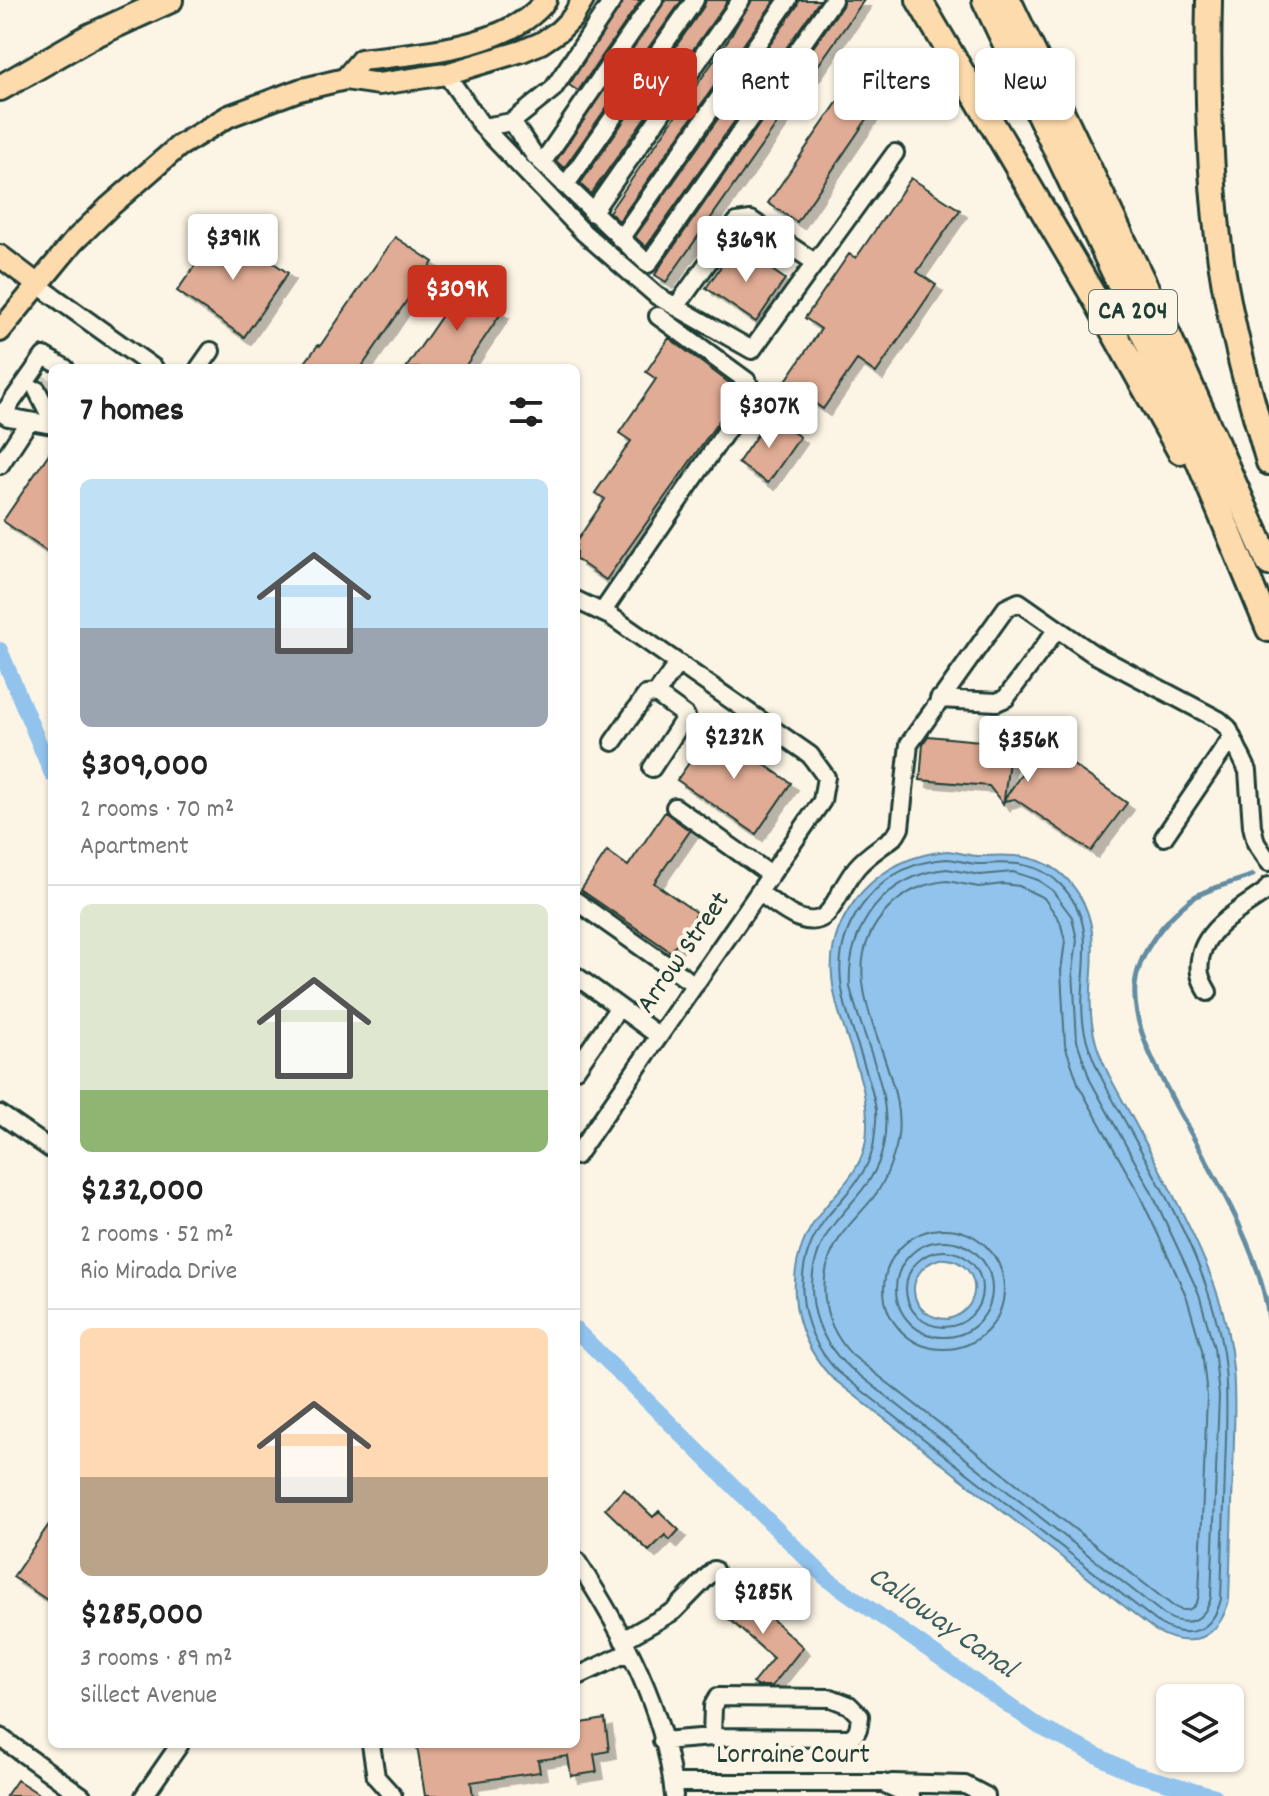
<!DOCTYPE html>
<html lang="en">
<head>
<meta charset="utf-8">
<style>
	body { margin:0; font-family:Dekko,sans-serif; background:#f6f6f6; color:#222; height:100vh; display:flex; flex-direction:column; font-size:30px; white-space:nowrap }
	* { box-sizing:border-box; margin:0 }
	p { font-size:26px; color:#767676 }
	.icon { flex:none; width:44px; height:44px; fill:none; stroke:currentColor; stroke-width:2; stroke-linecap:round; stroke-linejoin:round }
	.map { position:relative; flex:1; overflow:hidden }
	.details { position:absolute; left:48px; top:364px; width:532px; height:1384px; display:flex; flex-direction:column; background:#fff; border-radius:12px; box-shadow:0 2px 6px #0004 }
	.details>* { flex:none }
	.top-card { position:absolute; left:604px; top:48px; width:544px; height:72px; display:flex; gap:16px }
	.buttons { position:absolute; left:1156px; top:1684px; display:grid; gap:16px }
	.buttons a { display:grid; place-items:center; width:88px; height:88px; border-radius:12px; background:#fff; box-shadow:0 2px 6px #0004; font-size:40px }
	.price { position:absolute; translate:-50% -68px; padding:0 18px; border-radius:8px; background:#fff; color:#222; font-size:26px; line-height:52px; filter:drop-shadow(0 2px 4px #0008) }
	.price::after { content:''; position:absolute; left:50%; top:48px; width:24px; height:18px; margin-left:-12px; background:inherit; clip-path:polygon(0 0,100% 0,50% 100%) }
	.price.selected { background:#c8321e; color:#fff }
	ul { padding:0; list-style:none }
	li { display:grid; align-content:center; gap:16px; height:424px; padding:0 32px }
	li+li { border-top:2px solid #e0e0e0 }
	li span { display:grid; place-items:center; height:248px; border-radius:12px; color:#555 }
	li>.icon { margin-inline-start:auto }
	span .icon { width:144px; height:144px; fill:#fffc; stroke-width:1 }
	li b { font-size:34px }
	h2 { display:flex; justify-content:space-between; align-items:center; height:96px; padding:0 32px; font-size:34px }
	.chip { padding:0 28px; border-radius:12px; background:#fff; box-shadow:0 2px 6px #0004; font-size:28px; line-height:72px }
	.chip.selected { background:#c8321e; color:#fff }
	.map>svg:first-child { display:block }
	.water { fill:#91c3ed; stroke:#638da3; stroke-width:2; fill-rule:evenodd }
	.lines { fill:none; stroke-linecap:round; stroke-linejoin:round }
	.shore { stroke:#4d737e; stroke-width:2 }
	.stream { stroke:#638da3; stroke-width:5 }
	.canal { stroke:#91c3ed; stroke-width:16 }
	.building { fill:#e1ac95; stroke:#1f3d34; stroke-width:2; filter:url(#shadow) }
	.minor-tunnel { stroke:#d0d0c2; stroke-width:16; stroke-dasharray:16 8; stroke-linecap:butt }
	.minor-casing { stroke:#1f3d34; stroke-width:22 }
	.major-casing { stroke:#1f3d34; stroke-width:26 }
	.highway-casing { stroke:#1f3d34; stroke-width:30 }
	.minor { stroke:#fcf5e5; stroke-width:16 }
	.major { stroke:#fedbac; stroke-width:20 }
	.highway { stroke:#fedbac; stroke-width:24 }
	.labels { text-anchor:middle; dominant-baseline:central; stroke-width:8; stroke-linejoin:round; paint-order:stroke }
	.shield { fill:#fcf5e5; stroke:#617469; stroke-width:2 }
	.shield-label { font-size:26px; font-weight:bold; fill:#1f3d34 }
	.street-label { font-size:28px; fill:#1f3d34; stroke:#fcf5e5 }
	.water-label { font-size:30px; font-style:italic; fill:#3c5e62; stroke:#fcf5e5 }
</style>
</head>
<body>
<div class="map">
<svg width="1269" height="1796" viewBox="0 0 1269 1796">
	<defs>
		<filter id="shadow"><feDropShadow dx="7" dy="7" stdDeviation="0" flood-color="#0004"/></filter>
	</defs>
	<rect width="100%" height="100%" fill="#fcf5e5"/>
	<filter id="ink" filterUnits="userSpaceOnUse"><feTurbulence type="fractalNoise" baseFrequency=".0125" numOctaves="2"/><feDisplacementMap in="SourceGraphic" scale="16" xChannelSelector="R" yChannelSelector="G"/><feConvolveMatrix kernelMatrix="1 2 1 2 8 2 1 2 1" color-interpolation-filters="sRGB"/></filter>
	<g filter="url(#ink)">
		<path class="water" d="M947 851C959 852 972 857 983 856 1014 854 1044 855 1067 879 1113 929 1081 978 1094 1035 1101 1067 1120 1094 1135 1123 1163 1176 1194 1230 1215 1287 1239 1352 1235 1405 1233 1472 1232 1515 1230 1557 1229 1600 1219 1638 1191 1651 1156 1631L831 1377C788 1330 781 1263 822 1211 839 1189 862 1170 866 1140 878 1052 786 979 862 892 885 867 914 854 947 851ZM939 1259C980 1256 988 1309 948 1319 908 1319 901 1271 939 1259Z"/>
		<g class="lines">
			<path class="shore" d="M947 859C959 860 972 865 983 864 1012 862 1039 862 1061 885 1107 933 1070 985 1087 1041 1096 1071 1111 1096 1126 1123 1155 1177 1189 1233 1208 1292 1231 1358 1227 1403 1225 1471 1224 1514 1222 1556 1221 1599 1213 1631 1189 1641 1160 1624L837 1371C796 1327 790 1265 827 1217 846 1193 871 1172 874 1141 875 1131 877 1120 876 1110 864 1035 807 969 868 898 888 874 916 861 947 859Z
				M947 869 980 875 1013 872 1038 880 1052 890 1072 917 1077 940 1073 971 1077 1041 1090 1080 1150 1189 1182 1257 1199 1294 1214 1348 1219 1396 1211 1597C1205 1621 1187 1628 1166 1616L844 1363C806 1324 801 1268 834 1224 853 1199 877 1180 883 1147 895 1093 862 1039 850 987 846 927 886 874 947 869Z
				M947 881 979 887 1003 884 1019 886 1044 898 1060 921 1065 941 1061 971 1065 1045 1079 1086 1139 1194 1171 1262 1187 1298 1202 1350 1207 1396 1199 1595C1196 1610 1186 1614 1173 1606L852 1355C819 1320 815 1272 843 1233 854 1218 868 1206 878 1191 885 1181 889 1168 893 1157 924 1074 815 984 888 909 904 892 924 883 947 881Z
				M884 1289a60 60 0 1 1 120 0a60 60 0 1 1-120 0Z
				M896 1289a48 48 0 1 1 96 0a48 48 0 1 1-96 0Z
				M906 1289a38 38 0 1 1 76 0a38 38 0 1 1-76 0Z"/>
			<path class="stream" d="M1253 875C1236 882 1204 889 1190 900 1165 920 1138 952 1135 986 1132 1027 1158 1071 1176 1106 1210 1169 1260 1248 1269 1319"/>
			<path class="canal" d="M0 650 52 774
				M576 1330 826 1578 1038 1726 1132 1773 1215 1796"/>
		</g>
		<path class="building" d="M624 0H641L578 91 569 85Z
			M665 0H682L564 168 556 161Z
			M706 0H728L591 194 580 184 704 6Z
			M752 0H775L619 221 609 212 728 40Z
			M799 0H820L646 247 635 237 797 6Z
			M844 0H864L666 282 655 275 663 262 842 6Z
			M852 81 880 100 797 222 768 203Z
			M911 178 960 210 917 272 936 285 876 373 857 360 823 409 785 382 821 329 805 318 849 254 856 258Z
			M222 227 288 273 244 337 177 291Z
			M395 237 433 262 361 368H301L318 345 320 346Z
			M736 245 785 279 756 322 706 288Z
			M463 285 502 312 464 368H406Z
			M669 338 740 391 606 580 576 559V542L605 499 595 493 631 441 619 433 656 379 646 372Z
			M770 416 800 437 768 483 738 463Z
			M52 449V555L3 521Z
			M713 729 791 783 756 834 677 780Z
			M928 736 1011 744 1004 800 1042 743 1127 803 1091 851 1015 799 1004 801 1003 804 989 786 920 780 923 744Z
			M665 812 690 831 654 883 697 913 671 952 581 890 607 851 628 866Z
			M624 1489 653 1517 659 1511 679 1530 670 1540 665 1535 649 1551 605 1509Z
			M52 1520V1593L47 1600 13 1577Z
			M739 1589 803 1647 772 1686H757L753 1683 773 1658 719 1610Z
			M605 1719 609 1751 594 1754 597 1772 571 1776 568 1756 538 1760 540 1772 471 1782 473 1796H425L417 1746 434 1744H576V1724Z
			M17 1780 42 1796H6Z"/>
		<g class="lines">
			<path class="minor-tunnel" d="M37 390 52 368"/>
			<g class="minor-casing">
				<path id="minor" d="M446 74 483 127 584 233 657 296 752 350 895 153
					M512 122 535 156 648 264 833 0
					M483 127 512 122 553 89 613 0
					M542 163 654 0
					M565 186 695 0
					M592 213 741 0
					M620 239 788 0
					M38 285 154 368
					M676 307 737 222 751 220 816 263
					M199 368 211 351
					M37 390 48 412H52
					M0 412 8 417 52 425
					M3 414 44 356 65 368
					M0 465 29 421
					M576 600 612 617 810 755 826 777 822 801 576 1156
					M603 611 753 392 747 381 658 316
					M656 694 678 663
					M939 699 997 702 1006 698 1057 629
					M1232 737 1248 771 1252 826 1256 843 1269 862
					M613 742 646 695 656 694 686 716 652 768
					M675 807 771 875
					M759 892C777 905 811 937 830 910 839 897 846 880 857 867 868 854 883 846 896 835L900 828 909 744 1006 608 1019 602 1092 653 1219 720 1228 728 1232 737 1164 837
					M576 901 695 985
					M576 976 659 1036
					M1208 992C1205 987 1201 979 1200 974 1194 933 1237 912 1265 892L1269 886
					M576 1069 619 1007
					M0 1114 52 1150
					M576 1560C622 1630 666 1711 674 1796
					M623 1640 674 1611 714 1570
					M576 1677 629 1652
					M0 1737 82 1796
					M662 1741 712 1737 849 1738C859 1734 859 1725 860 1716L849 1705 831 1698 718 1697 713 1706 712 1737
					M371 1744 376 1777 393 1796
					M673 1783H883L911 1796
					M892 1783 965 1785 986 1796
					M144 1796 180 1744"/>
			</g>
			<g class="major-casing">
				<path id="major" d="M345 79 361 60C418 53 510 48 546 0
					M0 256 38 285
					M0 331 74 241 109 207 179 146 229 116 299 90 345 79 379 84 446 74 522 51 541 43 559 31 572 18 583 0"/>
			</g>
			<g class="highway-casing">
				<path id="highway" d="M919 0 1097 302 1180 451
					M985 0 1163 375 1269 629
					M1008 0 1164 326 1269 563
					M1209 0C1207 87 1209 174 1221 261 1231 329 1250 396 1269 462
					M0 88 89 37 170 0"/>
			</g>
			<use href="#minor" class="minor"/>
			<use href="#major" class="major"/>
			<use href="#highway" class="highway"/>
		</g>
	</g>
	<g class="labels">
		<rect class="shield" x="1089" y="290" width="88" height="44" rx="6"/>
		<g class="shield-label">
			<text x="1133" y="312">CA 204</text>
		</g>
		<g class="street-label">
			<text transform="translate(685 954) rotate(-55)">Arrow Street</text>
			<text x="793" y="1757">Lorraine Court</text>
		</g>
		<g class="water-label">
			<text transform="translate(941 1624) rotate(35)">Calloway Canal</text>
		</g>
	</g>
</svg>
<div class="buttons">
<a><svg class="icon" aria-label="layers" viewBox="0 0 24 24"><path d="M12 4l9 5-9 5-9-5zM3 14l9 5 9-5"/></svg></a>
</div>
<b class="price" style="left:233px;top:282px">$391K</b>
<b class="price" style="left:746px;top:284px">$369K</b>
<b class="price selected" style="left:457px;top:333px">$309K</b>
<b class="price" style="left:769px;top:450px">$307K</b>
<b class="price" style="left:734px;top:781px">$232K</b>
<b class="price" style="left:1028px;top:784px">$356K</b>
<b class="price" style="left:763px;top:1636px">$285K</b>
<div class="top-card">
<a class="chip selected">Buy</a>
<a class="chip">Rent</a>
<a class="chip">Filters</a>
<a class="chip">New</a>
</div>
<section class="details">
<h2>7 homes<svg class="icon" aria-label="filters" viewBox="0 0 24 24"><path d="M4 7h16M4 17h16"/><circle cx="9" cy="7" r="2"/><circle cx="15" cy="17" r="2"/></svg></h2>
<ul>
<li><span style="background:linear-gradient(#bfe0f5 60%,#9aa5b1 0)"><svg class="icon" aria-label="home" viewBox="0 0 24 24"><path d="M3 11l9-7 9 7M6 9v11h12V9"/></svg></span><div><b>$309,000</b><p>2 rooms · 70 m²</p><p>Apartment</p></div></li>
<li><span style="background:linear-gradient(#dfe7d0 75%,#8fb573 0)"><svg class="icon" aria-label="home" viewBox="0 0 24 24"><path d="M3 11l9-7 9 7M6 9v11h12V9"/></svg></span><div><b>$232,000</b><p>2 rooms · 52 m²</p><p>Rio Mirada Drive</p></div></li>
<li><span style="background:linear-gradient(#ffd9b3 60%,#b9a48a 0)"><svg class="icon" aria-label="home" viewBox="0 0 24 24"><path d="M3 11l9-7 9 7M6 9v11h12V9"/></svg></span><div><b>$285,000</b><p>3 rooms · 89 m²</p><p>Sillect Avenue</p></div></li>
</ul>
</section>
</div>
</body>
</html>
